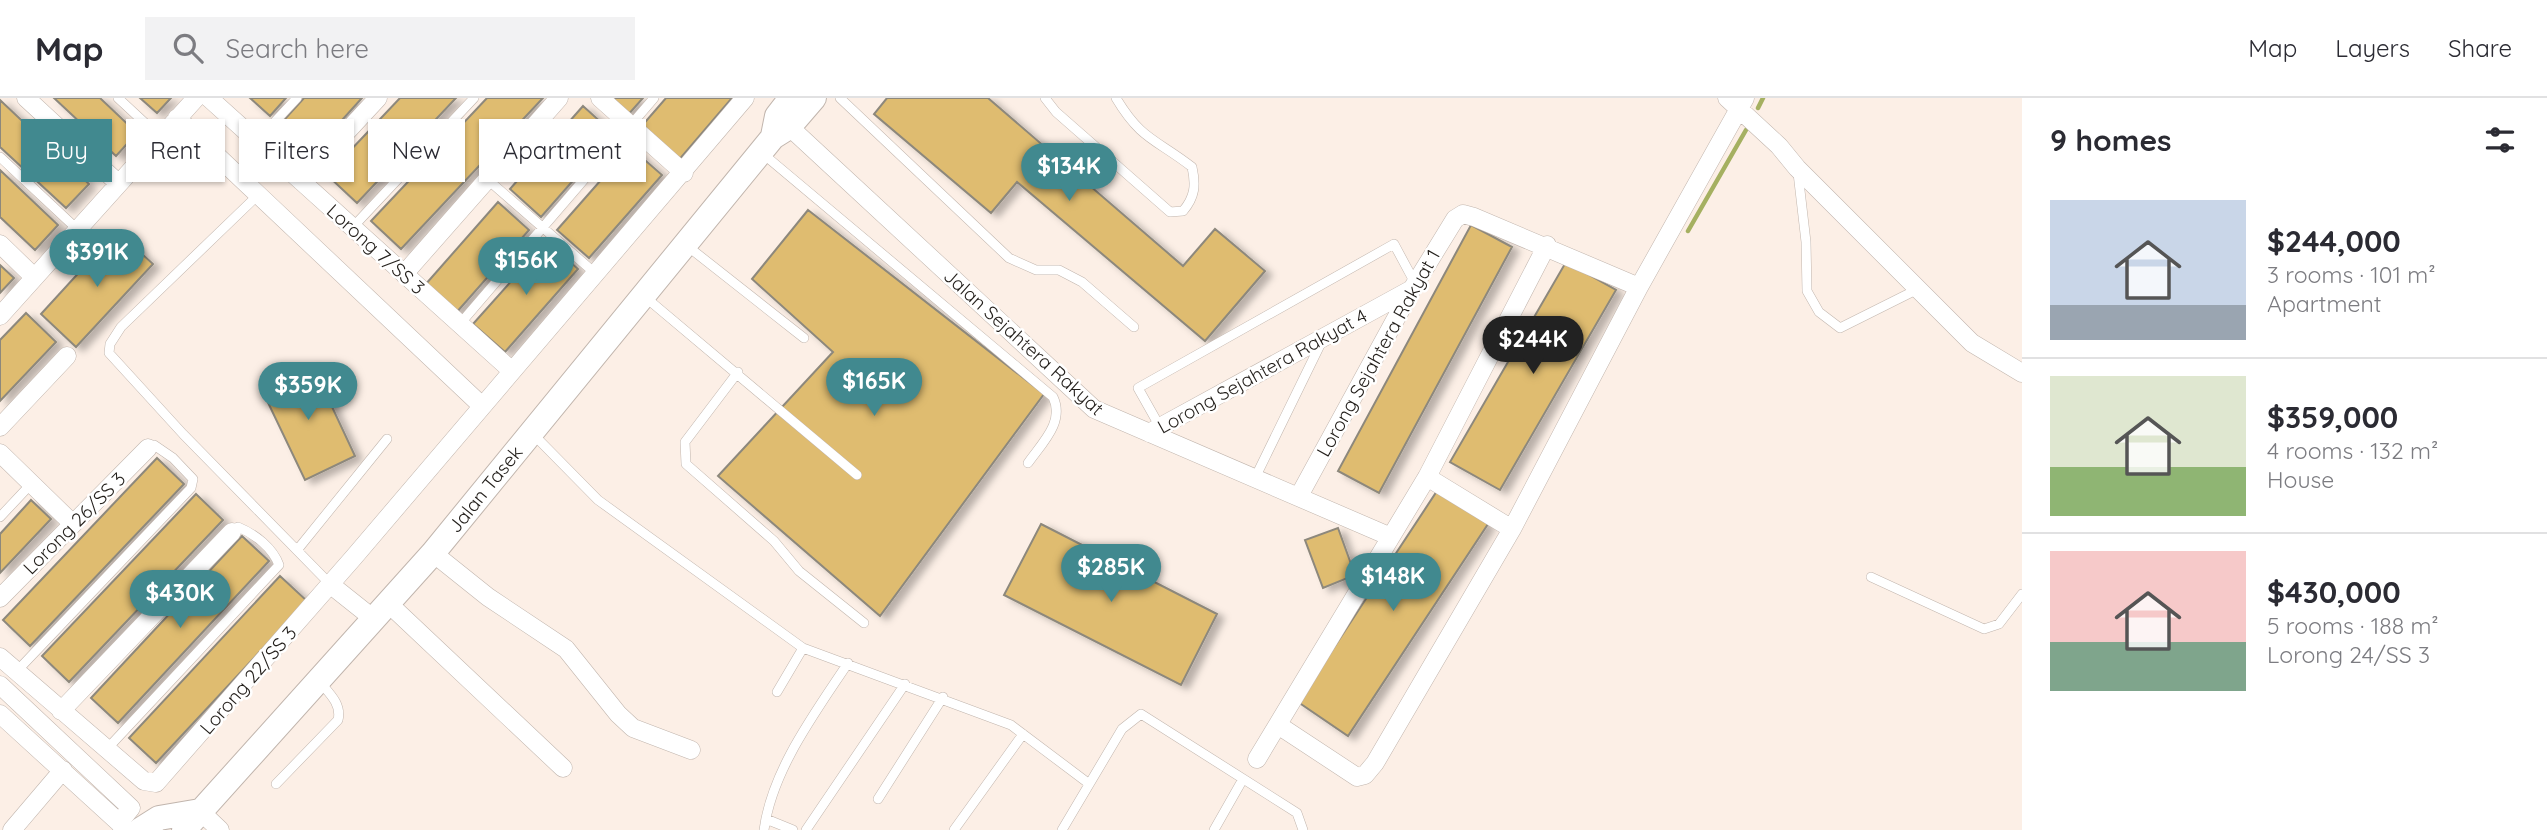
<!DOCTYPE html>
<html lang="en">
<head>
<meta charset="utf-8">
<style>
	body { margin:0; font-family:Quicksand,sans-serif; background:#f2f2f3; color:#2b2b33; height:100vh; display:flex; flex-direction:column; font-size:26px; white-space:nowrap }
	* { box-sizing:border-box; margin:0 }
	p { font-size:23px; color:#7c7c81 }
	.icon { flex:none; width:38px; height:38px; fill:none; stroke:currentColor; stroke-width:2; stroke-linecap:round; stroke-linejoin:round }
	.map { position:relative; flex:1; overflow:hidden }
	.panel { display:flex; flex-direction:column; background:#fff; width:525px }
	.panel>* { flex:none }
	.guide { position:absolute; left:21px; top:21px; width:665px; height:63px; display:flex; gap:14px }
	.price { position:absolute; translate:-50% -60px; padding:0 16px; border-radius:24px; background:#41898f; color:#fff; font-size:23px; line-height:46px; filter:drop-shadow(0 2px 4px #0008) }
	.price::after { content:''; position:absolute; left:50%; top:42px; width:21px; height:16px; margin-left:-10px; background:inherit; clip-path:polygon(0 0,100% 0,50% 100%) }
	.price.selected { background:#222; color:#fff }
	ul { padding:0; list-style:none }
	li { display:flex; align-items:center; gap:21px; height:175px; padding:0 28px }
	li+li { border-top:2px solid #e1e1e2 }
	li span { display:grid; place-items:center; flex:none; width:196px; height:140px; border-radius:0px; color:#555 }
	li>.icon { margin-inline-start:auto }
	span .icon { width:84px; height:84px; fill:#fffc; stroke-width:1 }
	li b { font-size:30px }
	h2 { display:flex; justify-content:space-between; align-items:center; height:84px; padding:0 28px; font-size:30px }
	.chip { padding:0 24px; border-radius:0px; background:#fff; box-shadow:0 2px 5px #0004; font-size:24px; line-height:63px }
	.chip.selected { background:#41898f; color:#fff }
	header { display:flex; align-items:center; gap:42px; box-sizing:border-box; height:98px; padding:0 35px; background:#fff; border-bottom:2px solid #e1e1e2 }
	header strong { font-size:33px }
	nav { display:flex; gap:38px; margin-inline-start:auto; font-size:24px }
	.search { width:490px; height:63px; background:#f2f2f3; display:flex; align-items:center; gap:18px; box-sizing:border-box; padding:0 24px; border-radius:0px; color:#7c7c81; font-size:26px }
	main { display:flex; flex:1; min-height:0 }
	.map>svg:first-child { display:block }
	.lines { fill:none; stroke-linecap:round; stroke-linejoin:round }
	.stream { stroke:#a5b061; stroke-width:4.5 }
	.building { fill:#dfbc70; stroke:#8d887c; stroke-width:2; filter:url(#shadow) }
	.service-casing { stroke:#c1b5ad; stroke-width:10 }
	.minor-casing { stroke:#c1b5ad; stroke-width:19 }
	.secondary-casing { stroke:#c1b5ad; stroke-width:26 }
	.service { stroke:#fff; stroke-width:9 }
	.minor { stroke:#fff; stroke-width:18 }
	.secondary { stroke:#fff; stroke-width:24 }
	.labels { text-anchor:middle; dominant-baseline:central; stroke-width:5; stroke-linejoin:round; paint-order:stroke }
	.street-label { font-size:19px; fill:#221e1a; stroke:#fff }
</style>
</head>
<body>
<header>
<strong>Map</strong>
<div class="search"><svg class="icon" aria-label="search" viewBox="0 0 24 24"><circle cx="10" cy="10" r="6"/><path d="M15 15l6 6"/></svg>Search here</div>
<nav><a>Map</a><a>Layers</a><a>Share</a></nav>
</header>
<main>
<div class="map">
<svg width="2022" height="732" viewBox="0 0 2022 732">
	<defs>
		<filter id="shadow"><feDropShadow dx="7" dy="4" stdDeviation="3.5" flood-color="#0004"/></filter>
	</defs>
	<rect width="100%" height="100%" fill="#fcefe6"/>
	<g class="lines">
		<path class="stream" d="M1758 10 1763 0
			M1688 133 1746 32"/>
	</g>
	<path class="building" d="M54 0H100L137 35 116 58Z
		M140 0H171L157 15Z
		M250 0H286L270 18Z
		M304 0H362L306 62 274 33Z
		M400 0H456L357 105 327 77Z
		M487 0H543L401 151 371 123Z
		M606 0H643L627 18Z
		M666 0H732L678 63 640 30Z
		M887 0H988L1183 168 1215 131 1265 173 1205 243 1017 84 991 115 874 16Z
		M0 2 89 86 66 110 0 49Z
		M583 8 614 36 541 119 510 91Z
		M630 49 662 77 589 160 557 132Z
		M0 72 58 127 35 152 0 119Z
		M498 104 529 132 456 215 425 187Z
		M808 112 1044 296 880 518 718 378 833 254 752 181Z
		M1471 127 1512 149 1379 395 1338 373Z
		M117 133 153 166 76 249 41 216Z
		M547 143 578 171 505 254 473 226Z
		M1566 164 1616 192 1500 392 1450 364Z
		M0 167 14 180 0 195Z
		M26 215 56 244 0 303V242Z
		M312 266 355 358 305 382 261 290Z
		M157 360 184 386 30 548 3 522Z
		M1437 393 1488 426 1348 638 1298 604Z
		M196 396 223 422 69 584 42 558Z
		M31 402 51 421 0 475V436Z
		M1041 426 1217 516 1181 587 1004 497Z
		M1338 430 1355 477 1323 490 1305 442Z
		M242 438 269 463 118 625 91 600Z
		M280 478 307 503 156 665 129 640Z"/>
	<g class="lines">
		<g class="service-casing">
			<path id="service" d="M118 0 160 39
				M840 0 1009 160 1036 172H1059L1082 184 1134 229
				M1045 0 1056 14 1170 114 1183 113C1195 99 1196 87 1192 69 1156 41 1141 42 1116 0
				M257 43 297 0
				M762 55 1053 299C1065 324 1042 345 1028 365
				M0 59 77 131
				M1798 75 1806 144 1807 193 1819 214 1840 230 1918 191
				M487 81 596 176
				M258 97 121 229 110 246 109 255 183 336 331 487
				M352 130 474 0
				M686 147 804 240
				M644 198 857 377
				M459 227 654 0
				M738 274 685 344 686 366 774 443 799 473 864 525
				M1160 329 1138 290 1394 146 1415 185
				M533 336 598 402 803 550 1011 627 1088 685
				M1255 380 1322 243
				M0 419 31 386
				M298 451 387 341
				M1871 479 1984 531 1999 526 2022 496
				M16 574 191 390 193 381 173 360 154 347 148 350
				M777 594 803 550
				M106 652 279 467C273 450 255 436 238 429L232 434
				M276 686 338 622C342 606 329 595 319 583
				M878 701 943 599
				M766 721 793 732
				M764 732C772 672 815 615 848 565
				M806 732 905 586
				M954 732 1023 636
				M1062 732 1122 631 1141 616 1297 715 1303 732
				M1214 732 1243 681"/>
		</g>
		<g class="minor-casing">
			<path id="minor" d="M26 0 118 85
				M209 0 512 273
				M600 0 684 75
				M1727 0 1779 48 1797 70 1972 245 2022 275
				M177 20 482 308
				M782 22 1094 311 1391 439
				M301 83 378 0
				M0 146 34 179
				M404 176 559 0
				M0 218 196 0
				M0 329 67 258
				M1149 335 1412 191
				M0 355 73 426
				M1427 379 1512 431
				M1299 398 1412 191 1455 121 1463 116 1474 119 1639 189
				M433 455 488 499 566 551 618 616 633 630 691 652
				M331 487 375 522
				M0 500 148 350
				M389 506 563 670
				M0 559 144 683 156 685 354 459 745 0
				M0 587 131 710 119 725
				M61 613 232 434
				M0 616 126 731
				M1278 627 1357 679 1365 677 1375 665 1512 431 1639 189 1745 0
				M1257 661 1427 379 1547 147
				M200 713 220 732
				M12 732 63 672"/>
		</g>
		<g class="secondary-casing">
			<path id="secondary" d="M773 38 777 18 791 0
				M140 732 159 720 200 713
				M184 732 433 455 773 39 789 29 814 0"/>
		</g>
		<use href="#service" class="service"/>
		<use href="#minor" class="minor"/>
		<use href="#secondary" class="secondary"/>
	</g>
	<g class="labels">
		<g class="street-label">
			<text transform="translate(376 151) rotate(42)">Lorong 7/SS 3</text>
			<text transform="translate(1024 244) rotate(42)">Jalan Sejahtera Rakyat</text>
			<text transform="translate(1378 255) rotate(-61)">Lorong Sejahtera Rakyat 1</text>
			<text transform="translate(1262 273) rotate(-29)">Lorong Sejahtera Rakyat 4</text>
			<text transform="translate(485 391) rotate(-51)">Jalan Tasek</text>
			<text transform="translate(74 425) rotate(-45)">Lorong 26/SS 3</text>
			<text transform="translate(248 582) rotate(-49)">Lorong 22/SS 3</text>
		</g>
	</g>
</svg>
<b class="price" style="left:1069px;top:105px">$134K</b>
<b class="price" style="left:97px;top:191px">$391K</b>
<b class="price" style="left:526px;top:199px">$156K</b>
<b class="price selected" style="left:1533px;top:278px">$244K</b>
<b class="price" style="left:874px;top:320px">$165K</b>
<b class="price" style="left:308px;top:324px">$359K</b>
<b class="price" style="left:1111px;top:506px">$285K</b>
<b class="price" style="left:1393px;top:515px">$148K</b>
<b class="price" style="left:180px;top:532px">$430K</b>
<div class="guide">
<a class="chip selected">Buy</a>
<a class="chip">Rent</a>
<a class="chip">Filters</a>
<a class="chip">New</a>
<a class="chip">Apartment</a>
</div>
</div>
<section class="panel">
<h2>9 homes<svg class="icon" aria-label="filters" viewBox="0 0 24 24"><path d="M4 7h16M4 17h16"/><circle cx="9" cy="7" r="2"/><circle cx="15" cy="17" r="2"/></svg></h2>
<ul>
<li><span style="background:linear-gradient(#c9d6e8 75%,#9aa5b1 0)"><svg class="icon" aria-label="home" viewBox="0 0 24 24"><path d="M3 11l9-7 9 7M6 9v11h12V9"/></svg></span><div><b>$244,000</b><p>3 rooms · 101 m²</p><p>Apartment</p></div></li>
<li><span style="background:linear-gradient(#dfe7d0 65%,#8fb573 0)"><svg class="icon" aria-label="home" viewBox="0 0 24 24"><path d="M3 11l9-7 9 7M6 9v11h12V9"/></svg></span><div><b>$359,000</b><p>4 rooms · 132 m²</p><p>House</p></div></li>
<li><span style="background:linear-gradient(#f6c9c9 65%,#7fa58c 0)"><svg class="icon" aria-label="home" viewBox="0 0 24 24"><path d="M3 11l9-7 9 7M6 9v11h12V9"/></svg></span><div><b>$430,000</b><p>5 rooms · 188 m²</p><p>Lorong 24/SS 3</p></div></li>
</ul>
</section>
</main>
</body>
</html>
